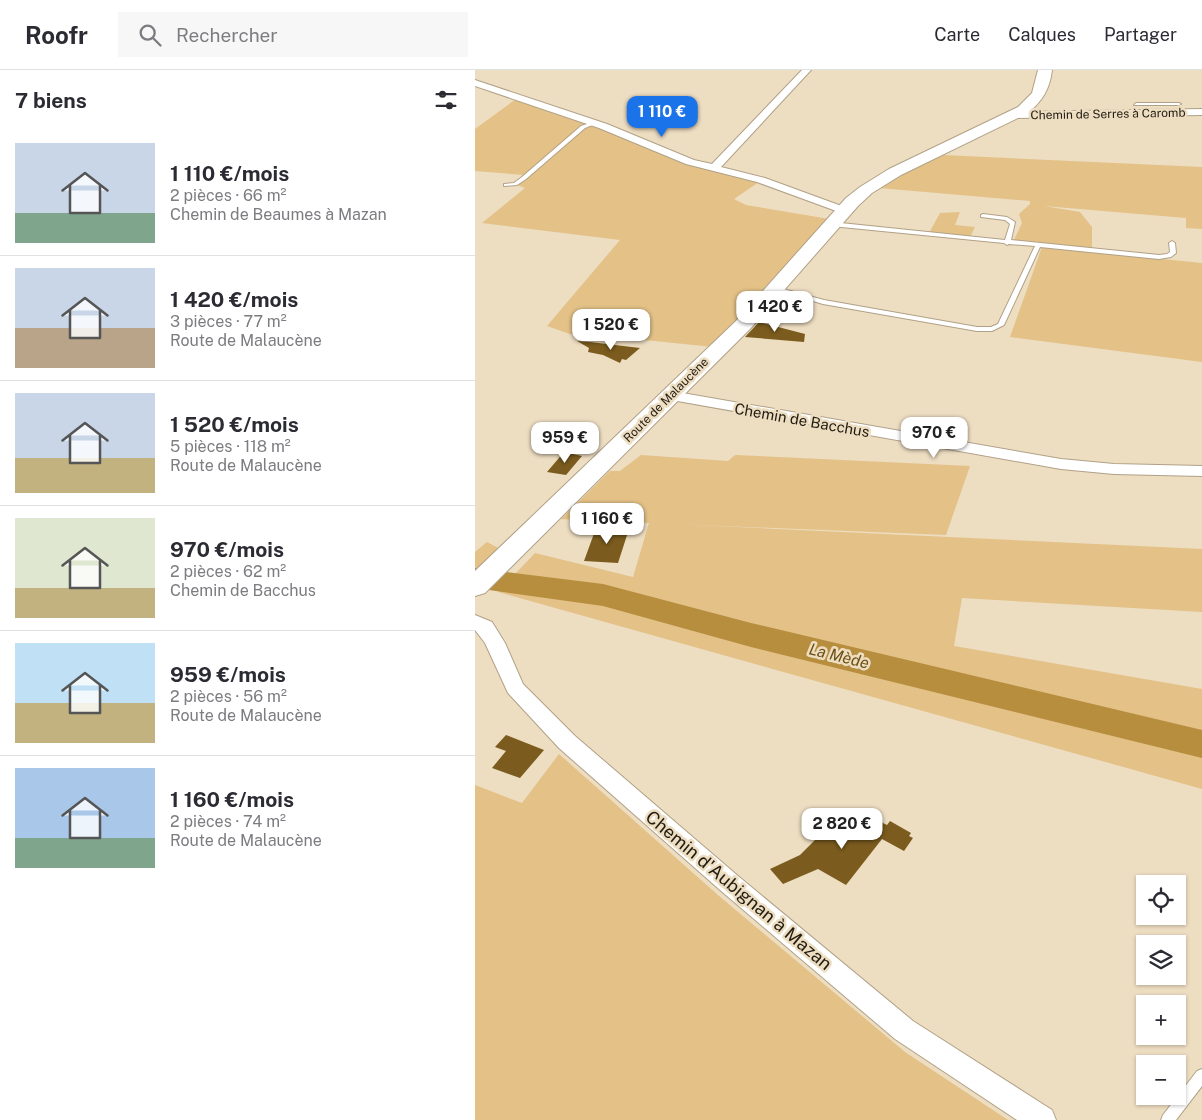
<!DOCTYPE html>
<html lang="fr">
<head>
<meta charset="utf-8">
<style>
	body { margin:0; font-family:"Public Sans",sans-serif; background:#f7f7f7; color:#2b2b33; height:100vh; display:flex; flex-direction:column; font-size:19px; white-space:nowrap }
	* { box-sizing:border-box; margin:0 }
	p { font-size:16px; color:#7c7c81 }
	.icon { flex:none; width:28px; height:28px; fill:none; stroke:currentColor; stroke-width:2; stroke-linecap:round; stroke-linejoin:round }
	.map { position:relative; flex:1; overflow:hidden }
	.drawer { display:flex; flex-direction:column; background:#fff; width:475px }
	.drawer>* { flex:none }
	.fabs { position:absolute; left:661px; top:805px; display:grid; gap:10px }
	.fabs a { display:grid; place-items:center; width:50px; height:50px; border-radius:0px; background:#fff; box-shadow:0 1px 4px #0004; font-size:25px }
	.price { position:absolute; translate:-50% -42px; padding:0 11px; border-radius:10px; background:#fff; color:#222; font-size:16px; line-height:32px; filter:drop-shadow(0 1px 2px #0008) }
	.price::after { content:''; position:absolute; left:50%; top:30px; width:15px; height:11px; margin-left:-8px; background:inherit; clip-path:polygon(0 0,100% 0,50% 100%) }
	.price.selected { background:#1a73e8; color:#fff }
	ul { padding:0; list-style:none }
	li { display:flex; align-items:center; gap:15px; height:125px; padding:0 15px }
	li+li { border-top:1px solid #e1e1e2 }
	li span { display:grid; place-items:center; flex:none; width:140px; height:100px; border-radius:0px; color:#555 }
	li>.icon { margin-inline-start:auto }
	span .icon { width:60px; height:60px; fill:#fffc; stroke-width:1 }
	li b { font-size:21px }
	h2 { display:flex; justify-content:space-between; align-items:center; height:60px; padding:0 15px; font-size:21px }
	header { display:flex; align-items:center; gap:30px; box-sizing:border-box; height:70px; padding:0 25px; background:#fff; border-bottom:1px solid #e1e1e2 }
	header strong { font-size:24px }
	nav { display:flex; gap:28px; margin-inline-start:auto; font-size:18px }
	.search { width:350px; height:45px; background:#f7f7f7; display:flex; align-items:center; gap:12px; box-sizing:border-box; padding:0 18px; border-radius:0px; color:#7c7c81; font-size:19px }
	main { display:flex; flex:1; min-height:0 }
	.map>svg:first-child { display:block }
	.green { fill:#e3c187 }
	.lines { fill:none; stroke-linecap:round; stroke-linejoin:round }
	.river { fill:#b78d3e; fill-rule:evenodd }
	.building { fill:#7b5c1e }
	.lane-casing { stroke:#b1a187; stroke-width:2 }
	.street-casing { stroke:#b1a187; stroke-width:2 }
	.primary-casing { stroke:#b1a187; stroke-width:2 }
	.lane { fill:#fff; fill-rule:evenodd }
	.street { fill:#fff; fill-rule:evenodd }
	.primary { fill:#fff; fill-rule:evenodd }
	.labels { text-anchor:middle; dominant-baseline:central; stroke-width:5; stroke-linejoin:round; paint-order:stroke }
	.far-street-label { font-size:12px; fill:#221c12; stroke:#edddc1 }
	.street-label { font-size:15px; fill:#221c12; stroke:#edddc1 }
	.water-label { font-size:16px; font-style:italic; fill:#6c4f13; stroke:#edddc1 }
	.near-street-label { font-size:18px; fill:#221c12; stroke:#edddc1 }
</style>
</head>
<body>
<header>
<strong>Roofr</strong>
<div class="search"><svg class="icon" aria-label="search" viewBox="0 0 24 24"><circle cx="10" cy="10" r="6"/><path d="M15 15l6 6"/></svg>Rechercher</div>
<nav><a>Carte</a><a>Calques</a><a>Partager</a></nav>
</header>
<main>
<section class="drawer">
<h2>7 biens<svg class="icon" aria-label="filters" viewBox="0 0 24 24"><path d="M4 7h16M4 17h16"/><circle cx="9" cy="7" r="2"/><circle cx="15" cy="17" r="2"/></svg></h2>
<ul>
<li><span style="background:linear-gradient(#c9d6e8 70%,#7fa58c 0)"><svg class="icon" aria-label="home" viewBox="0 0 24 24"><path d="M3 11l9-7 9 7M6 9v11h12V9"/></svg></span><div><b>1 110 €/mois</b><p>2 pièces · 66 m²</p><p>Chemin de Beaumes à Mazan</p></div></li>
<li><span style="background:linear-gradient(#c9d6e8 60%,#b9a48a 0)"><svg class="icon" aria-label="home" viewBox="0 0 24 24"><path d="M3 11l9-7 9 7M6 9v11h12V9"/></svg></span><div><b>1 420 €/mois</b><p>3 pièces · 77 m²</p><p>Route de Malaucène</p></div></li>
<li><span style="background:linear-gradient(#c9d6e8 65%,#c2b280 0)"><svg class="icon" aria-label="home" viewBox="0 0 24 24"><path d="M3 11l9-7 9 7M6 9v11h12V9"/></svg></span><div><b>1 520 €/mois</b><p>5 pièces · 118 m²</p><p>Route de Malaucène</p></div></li>
<li><span style="background:linear-gradient(#dfe7d0 70%,#c2b280 0)"><svg class="icon" aria-label="home" viewBox="0 0 24 24"><path d="M3 11l9-7 9 7M6 9v11h12V9"/></svg></span><div><b>970 €/mois</b><p>2 pièces · 62 m²</p><p>Chemin de Bacchus</p></div></li>
<li><span style="background:linear-gradient(#bfe0f5 60%,#c2b280 0)"><svg class="icon" aria-label="home" viewBox="0 0 24 24"><path d="M3 11l9-7 9 7M6 9v11h12V9"/></svg></span><div><b>959 €/mois</b><p>2 pièces · 56 m²</p><p>Route de Malaucène</p></div></li>
<li><span style="background:linear-gradient(#a9c7e8 70%,#7fa58c 0)"><svg class="icon" aria-label="home" viewBox="0 0 24 24"><path d="M3 11l9-7 9 7M6 9v11h12V9"/></svg></span><div><b>1 160 €/mois</b><p>2 pièces · 74 m²</p><p>Route de Malaucène</p></div></li>
</ul>
</section>
<div class="map">
<svg width="727" height="1050" viewBox="0 0 727 1050">
	<rect width="100%" height="100%" fill="#edddc1"/>
	<path class="green" d="M41 29 110 52 49 105 0 101V59Z
		M119 56 213 94 284 112 259 129 271 135 354 149 238 277 131 266 95 264 72 256 145 170 7 153 50 118 42 115 112 57Z
		M468 85 727 97V159L711 158V148L569 136 605 142 617 157V179L538 172 547 153 544 144 555 134V131L404 118 424 105Z
		M485 142 480 155 500 157 495 167 454 163 465 143Z
		M567 177 727 193V292L535 267Z
		M166 385 253 391 260 385 495 396 471 465 199 454 727 479V542L487 528 479 576 727 619V719L23 522 60 483 158 507 174 453 86 449 135 401H145Z
		M12 472 27 480 0 501V482Z
		M84 684 244 826 430 982 533 1050H0V715L47 733Z"/>
	<g class="lines">
		<path class="river" d="M0 498 128 514 276 553 727 660V688L276 577 128 536 0 518Z"/>
	</g>
	<path class="building" d="M284 252 330 264 329 272 270 267Z
		M102 271 115 272 165 278 151 290 147 289 145 293 128 285 113 282 114 278Z
		M89 382 107 386 91 405 72 402Z
		M121 458 154 459 143 493 109 491Z
		M31 665 69 680 45 708 17 698 31 681 20 677Z
		M364 746 393 761 402 750 412 755 415 751 436 763 434 766 438 768 429 781 407 769 371 815 343 799 308 814 295 799 325 785Z"/>
	<g class="lines">
		<g class="lane-casing">
			<path id="lane" d="M661 33H704L706 34 704 35H659Z
				M118 52H120V54L110 58 51 109 42 115 29 116V114L39 113 47 107 106 56Z
				M508 144 532 147 540 152 536 170 684 185 692 184 695 182 694 173 697 171 700 173 701 183 696 187 684 189 565 177 529 255 517 261H502L348 234 298 219 301 217 349 230 502 257H516L523 254 560 176 534 174 532 175 529 173 356 156 353 154 356 152 530 170 535 154 530 150 506 147V145Z
				M727 999V1016L701 1050H686L688 1045 722 1001Z"/>
		</g>
		<g class="street-casing">
			<path id="street" d="M327 0H336L246 97 290 108 372 138 374 140 372 142H364L282 112 211 94 124 58 0 16V10L132 54 219 90 237 94Z
				M727 39V45L539 48 534 45 539 42Z
				M196 321 586 389 639 394 727 396V406L639 404 586 399 191 329 188 326 191 323Z
				M0 545 17 552 30 573 48 614 100 666 263 806 438 951 577 1040 581 1050H542L420 969 245 820 84 678 33 623 10 573 0 560Z"/>
		</g>
		<g class="primary-casing">
			<path id="primary" d="M563 0H577C575 19 567 31 553 43L426 105 397 123 383 136 275 259 10 523 0 526V501L261 251 371 128 385 117 414 99 543 37 557 23Z"/>
		</g>
		<use href="#lane" class="lane"/>
		<use href="#street" class="street"/>
		<use href="#primary" class="primary"/>
	</g>
	<g class="labels">
		<g class="far-street-label">
			<text transform="translate(633 44) rotate(-1)">Chemin de Serres à Caromb</text>
			<text transform="translate(191 330) rotate(-45)">Route de Malaucène</text>
		</g>
		<g class="street-label">
			<text transform="translate(327 350) rotate(10)">Chemin de Bacchus</text>
		</g>
		<g class="water-label">
			<text transform="translate(364 586) rotate(14)">La Mède</text>
		</g>
		<g class="near-street-label">
			<text transform="translate(264 820) rotate(40)">Chemin d'Aubignan à Mazan</text>
		</g>
	</g>
</svg>
<div class="fabs">
<a><svg class="icon" aria-label="locate" viewBox="0 0 24 24"><circle cx="12" cy="12" r="6"/><path d="M12 2v4M12 18v4M2 12h4M18 12h4"/></svg></a>
<a><svg class="icon" aria-label="layers" viewBox="0 0 24 24"><path d="M12 4l9 5-9 5-9-5zM3 14l9 5 9-5"/></svg></a>
<a>+</a>
<a>−</a>
</div>
<b class="price selected" style="left:187px;top:68px">1 110 €</b>
<b class="price" style="left:300px;top:263px">1 420 €</b>
<b class="price" style="left:136px;top:281px">1 520 €</b>
<b class="price" style="left:459px;top:389px">970 €</b>
<b class="price" style="left:90px;top:394px">959 €</b>
<b class="price" style="left:132px;top:475px">1 160 €</b>
<b class="price" style="left:367px;top:780px">2 820 €</b>
</div>
</main>
</body>
</html>
